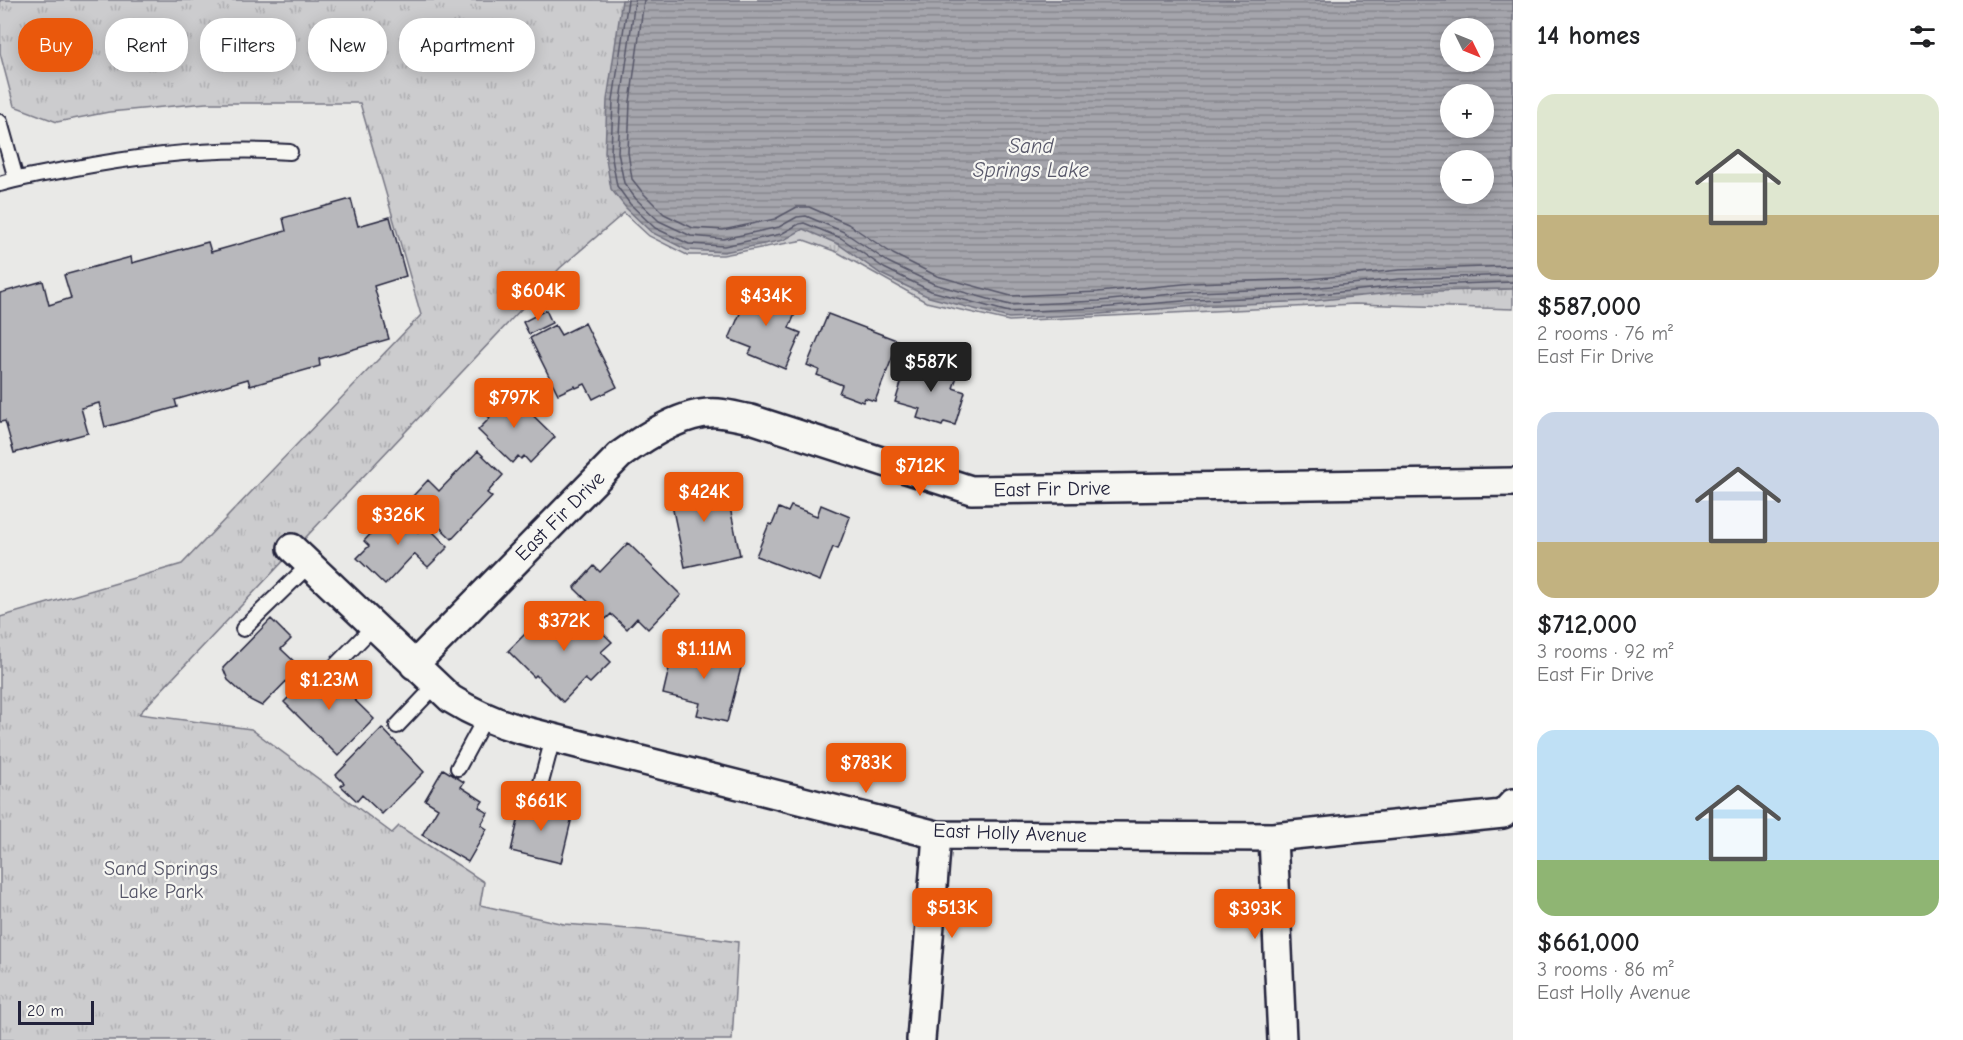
<!DOCTYPE html>
<html lang="en">
<head>
<meta charset="utf-8">
<style>
	body { margin:0; font-family:"Comic Neue",sans-serif; background:#f6f6f6; color:#202124; height:100vh; display:flex; flex-direction:column; font-size:22px; white-space:nowrap }
	* { box-sizing:border-box; margin:0 }
	p { font-size:20px; color:#757577 }
	.icon { flex:none; width:33px; height:33px; fill:none; stroke:currentColor; stroke-width:2; stroke-linecap:round; stroke-linejoin:round }
	.map { position:relative; flex:1; overflow:hidden }
	.side { display:flex; flex-direction:column; background:#fff; width:450px }
	.side>* { flex:none }
	.guide { position:absolute; left:18px; top:18px; width:570px; height:54px; display:flex; gap:12px }
	.needle { width:39px; rotate:133deg }
	.controls { position:absolute; left:1440px; top:18px; display:grid; gap:12px }
	.controls a { display:grid; place-items:center; width:54px; height:54px; border-radius:50%; background:#fff; box-shadow:0 3px 15px #0003; font-size:30px }
	.scale { position:absolute; left:18px; bottom:15px; width:76px; box-sizing:border-box; padding-left:6px; border:3px solid #22223b; border-top:0; font-size:16px; line-height:21px; white-space:nowrap; color:#22223b; -webkit-text-stroke:4px #f6f6f2; paint-order:stroke }
	.price { position:absolute; translate:-50% -51px; padding:0 14px; border-radius:6px; background:#ea580c; color:#fff; font-size:20px; line-height:39px; filter:drop-shadow(0 2px 3px #0008) }
	.price::after { content:''; position:absolute; left:50%; top:36px; width:18px; height:14px; margin-left:-9px; background:inherit; clip-path:polygon(0 0,100% 0,50% 100%) }
	.price.on { background:#222; color:#fff }
	ul { padding:0; list-style:none }
	li { display:grid; align-content:center; gap:12px; height:318px; padding:0 24px }
	li span { display:grid; place-items:center; height:186px; border-radius:18px; color:#555 }
	li>.icon { margin-inline-start:auto }
	span .icon { width:108px; height:108px; fill:#fffc; stroke-width:1 }
	li b { font-size:26px }
	h2 { display:flex; justify-content:space-between; align-items:center; height:72px; padding:0 24px; font-size:26px }
	.tag { padding:0 21px; border-radius:24px; background:#fff; box-shadow:0 3px 15px #0003; font-size:21px; line-height:54px }
	.tag.on { background:#ea580c; color:#fff }
	main { display:flex; flex:1; min-height:0 }
	.map>svg:first-child { display:block }
	.park { fill:url(#park-tufts); stroke:#777784; stroke-width:1.5; fill-rule:evenodd }
	.water { fill:url(#water-rules); stroke:#71717f; stroke-width:1.5; fill-rule:evenodd }
	.lines { fill:none; stroke-linecap:round; stroke-linejoin:round }
	.shore { stroke:#565668; stroke-width:1.5 }
	.building { fill:#b8b8bc; stroke:#22223b; stroke-width:1.5 }
	.lane-casing { stroke:#22223b; stroke-width:18 }
	.street-casing { stroke:#22223b; stroke-width:32 }
	.lane { stroke:#f6f6f2; stroke-width:14 }
	.street { stroke:#f6f6f2; stroke-width:27 }
	.labels { text-anchor:middle; dominant-baseline:central; stroke-width:4.5; stroke-linejoin:round; paint-order:stroke }
	.street-label { font-size:20px; fill:#22223b; stroke:#f6f6f2 }
	.park-label { font-size:20px; fill:#555567; stroke:#f6f6f2 }
	.water-label { font-size:21px; font-style:italic; fill:#565668; stroke:#f6f6f2 }
</style>
</head>
<body>
<main>
<div class="map">
<svg width="1513" height="1040" viewBox="0 0 1513 1040">
	<defs>
		<pattern id="park-tufts" width="24" height="20" patternUnits="userSpaceOnUse" patternTransform="scale(1.5)"><rect width="24" height="20" fill="#ccccce"/><path d="M3 7l-1-3M5 7V3M7 7l1-3M15 17l-1-3M17 17v-4M19 17l1-3" fill="none" stroke="#afafb2"/></pattern>
		<pattern id="water-rules" width="6" height="5" patternUnits="userSpaceOnUse" patternTransform="scale(1.5)"><rect width="6" height="5" fill="#a5a5ac"/><path d="M0 2.5h6" fill="none" stroke="#86868d"/></pattern>
	</defs>
	<rect width="100%" height="100%" fill="#e9e9e7"/>
	<filter id="ink" filterUnits="userSpaceOnUse"><feTurbulence type="fractalNoise" baseFrequency=".0167" numOctaves="2"/><feDisplacementMap in="SourceGraphic" scale="12" xChannelSelector="R" yChannelSelector="G"/><feConvolveMatrix kernelMatrix="1 2 1 2 8 2 1 2 1" color-interpolation-filters="sRGB"/></filter>
	<g filter="url(#ink)">
		<path class="park" d="M0 0H1513V309L1355 304 1009 321 926 302 837 252 804 240 723 255H687L649 236 624 213 560 268 139 714 251 729 392 833 399 826 484 882 480 905 564 924 656 931 738 942 732 1040H0V617L182 564 421 315 360 103H206L109 112 57 122 14 106 0 53ZM1450 28H1484V62H1450ZM1450 94H1484V128H1450ZM1450 160H1484V194H1450Z"/>
		<path class="water" d="M622 0H1513V289L1401 292 1312 301 1196 306 1099 314 1009 318 929 297 881 274 838 244 803 229 784 240 724 252 687 250 651 232 626 208 611 189 605 153 607 100ZM1450 28H1484V62H1450ZM1450 94H1484V128H1450ZM1450 160H1484V194H1450Z"/>
		<g class="lines">
			<path class="shore" d="M628 0 613 100 611 153 617 186 630 204 655 228 689 244 724 246 781 234 799 224 804 223 841 238 884 268 931 291 1009 312 1099 308 1195 300 1311 295 1400 286 1513 282
				M635 0 621 101 618 152 624 183 636 199 659 221 691 236 723 239 779 227 797 217 806 216 844 232 888 262 934 284 1010 305 1099 301 1195 292 1311 288 1400 279 1513 275
				M644 0 630 102 628 152 632 179 643 193 664 214 693 228 723 230 775 219 797 207H809L848 224 893 254 937 276 1011 296 1098 292 1194 283 1310 279 1399 270 1513 266"/>
		</g>
		<path class="building" d="M351 199 358 226 390 217 406 276 374 286 389 339 319 359 320 366 250 386 248 379 175 400 177 407 105 427 99 403 81 408 88 433 14 453 5 421 0 422V293L43 281 49 305 71 298 64 275 131 257 132 263 208 242 211 252 286 231 283 218Z
			M753 283 782 295 777 306 795 314 789 328 801 333 785 369 749 354 752 348 729 339Z
			M546 310 552 323 529 334 523 322Z
			M828 314 899 341 875 401 865 398 863 402 839 393 842 385 817 375 819 370 807 365Z
			M585 323 617 387 593 399 585 384 576 388 575 386 558 394 530 338 555 325 561 335Z
			M909 358 958 374 953 388 965 392 955 425 944 422 942 426 917 418 920 409 895 402Z
			M505 388 555 437 530 463 524 456 521 459 518 456 512 463 478 430 490 418 483 411Z
			M478 451 503 475 487 493 492 497 452 539 422 510 424 508 412 497 428 480 439 491Z
			M724 479 740 555 685 567 669 491Z
			M821 505 850 517 838 549 833 547 820 581 756 556 769 524 772 525 779 508 788 512 791 506 817 516Z
			M383 507 395 518 399 514 418 532 425 524 448 547 428 567 414 554 385 585 357 558 369 546 364 541 378 526 371 520Z
			M628 543 681 595 648 629 637 618 627 629 611 614 606 619 574 588 594 566 600 572Z
			M572 603 612 642 601 652 611 662 590 683 585 679 563 702 536 675 534 677 508 651 534 625 542 634Z
			M271 619 291 639 281 649 300 667 262 706 250 700 228 680 223 668Z
			M703 644 720 648 719 654 743 660 727 722 697 715 700 703 663 694 674 647 700 653Z
			M320 666 374 719 338 756 284 702Z
			M382 728 424 772 382 814 362 795 357 801 341 786 344 783 336 775Z
			M443 769 464 782 461 787 483 801 479 807 488 813 481 825 487 829 468 862 422 835 438 808 425 800Z
			M523 799 550 805 549 811 572 817 561 863 511 851Z"/>
		<g class="lines">
			<g class="lane-casing">
				<path id="lane" d="M0 122 16 179
					M0 184C23 177 47 173 71 169 142 155 218 147 290 152
					M243 629 309 565
					M334 667 373 627
					M397 726 436 685
					M458 768 485 718
					M538 794 553 738"/>
			</g>
			<g class="street-casing">
				<path id="street" d="M292 548 451 699C475 714 499 724 526 731L937 835 1273 837 1503 814 1513 803
					M414 665 620 455C646 436 685 410 718 413 729 414 740 417 751 419L971 490 1513 482
					M1273 837 1282 1040
					M921 1040 937 835"/>
			</g>
			<use href="#lane" class="lane"/>
			<use href="#street" class="street"/>
		</g>
	</g>
	<g class="labels">
		<g class="street-label">
			<text transform="translate(1052 489) rotate(-1)">East Fir Drive</text>
			<text transform="translate(560 516) rotate(-45)">East Fir Drive</text>
			<text transform="translate(1010 833) rotate(2)">East Holly Avenue</text>
		</g>
		<g class="park-label">
			<text x="161" y="868">Sand Springs<tspan x="161" dy="23">Lake Park</tspan></text>
		</g>
		<g class="water-label">
			<text x="1031" y="146">Sand<tspan x="1031" dy="24">Springs Lake</tspan></text>
		</g>
	</g>
</svg>
<div class="controls">
<a><svg class="needle" viewBox="-14 -14 28 28"><path d="M0-13l5 13h-10z" fill="#e53935"/><path d="M0 13l5-13h-10z" fill="#757577"/></svg></a>
<a>+</a>
<a>−</a>
</div>
<div class="scale">20 m</div>
<b class="price" style="left:538px;top:322px">$604K</b>
<b class="price" style="left:766px;top:327px">$434K</b>
<b class="price on" style="left:931px;top:393px">$587K</b>
<b class="price" style="left:514px;top:429px">$797K</b>
<b class="price" style="left:920px;top:497px">$712K</b>
<b class="price" style="left:704px;top:523px">$424K</b>
<b class="price" style="left:398px;top:546px">$326K</b>
<b class="price" style="left:564px;top:652px">$372K</b>
<b class="price" style="left:704px;top:680px">$1.11M</b>
<b class="price" style="left:329px;top:711px">$1.23M</b>
<b class="price" style="left:866px;top:794px">$783K</b>
<b class="price" style="left:541px;top:832px">$661K</b>
<b class="price" style="left:952px;top:939px">$513K</b>
<b class="price" style="left:1255px;top:940px">$393K</b>
<div class="guide">
<a class="tag on">Buy</a>
<a class="tag">Rent</a>
<a class="tag">Filters</a>
<a class="tag">New</a>
<a class="tag">Apartment</a>
</div>
</div>
<section class="side">
<h2>14 homes<svg class="icon" aria-label="filters" viewBox="0 0 24 24"><path d="M4 7h16M4 17h16"/><circle cx="9" cy="7" r="2"/><circle cx="15" cy="17" r="2"/></svg></h2>
<ul>
<li><span style="background:linear-gradient(#dfe7d0 65%,#c2b280 0)"><svg class="icon" aria-label="home" viewBox="0 0 24 24"><path d="M3 11l9-7 9 7M6 9v11h12V9"/></svg></span><div><b>$587,000</b><p>2 rooms · 76 m²</p><p>East Fir Drive</p></div></li>
<li><span style="background:linear-gradient(#c9d6e8 70%,#c2b280 0)"><svg class="icon" aria-label="home" viewBox="0 0 24 24"><path d="M3 11l9-7 9 7M6 9v11h12V9"/></svg></span><div><b>$712,000</b><p>3 rooms · 92 m²</p><p>East Fir Drive</p></div></li>
<li><span style="background:linear-gradient(#bfe0f5 70%,#8fb573 0)"><svg class="icon" aria-label="home" viewBox="0 0 24 24"><path d="M3 11l9-7 9 7M6 9v11h12V9"/></svg></span><div><b>$661,000</b><p>3 rooms · 86 m²</p><p>East Holly Avenue</p></div></li>
</ul>
</section>
</main>
</body>
</html>
